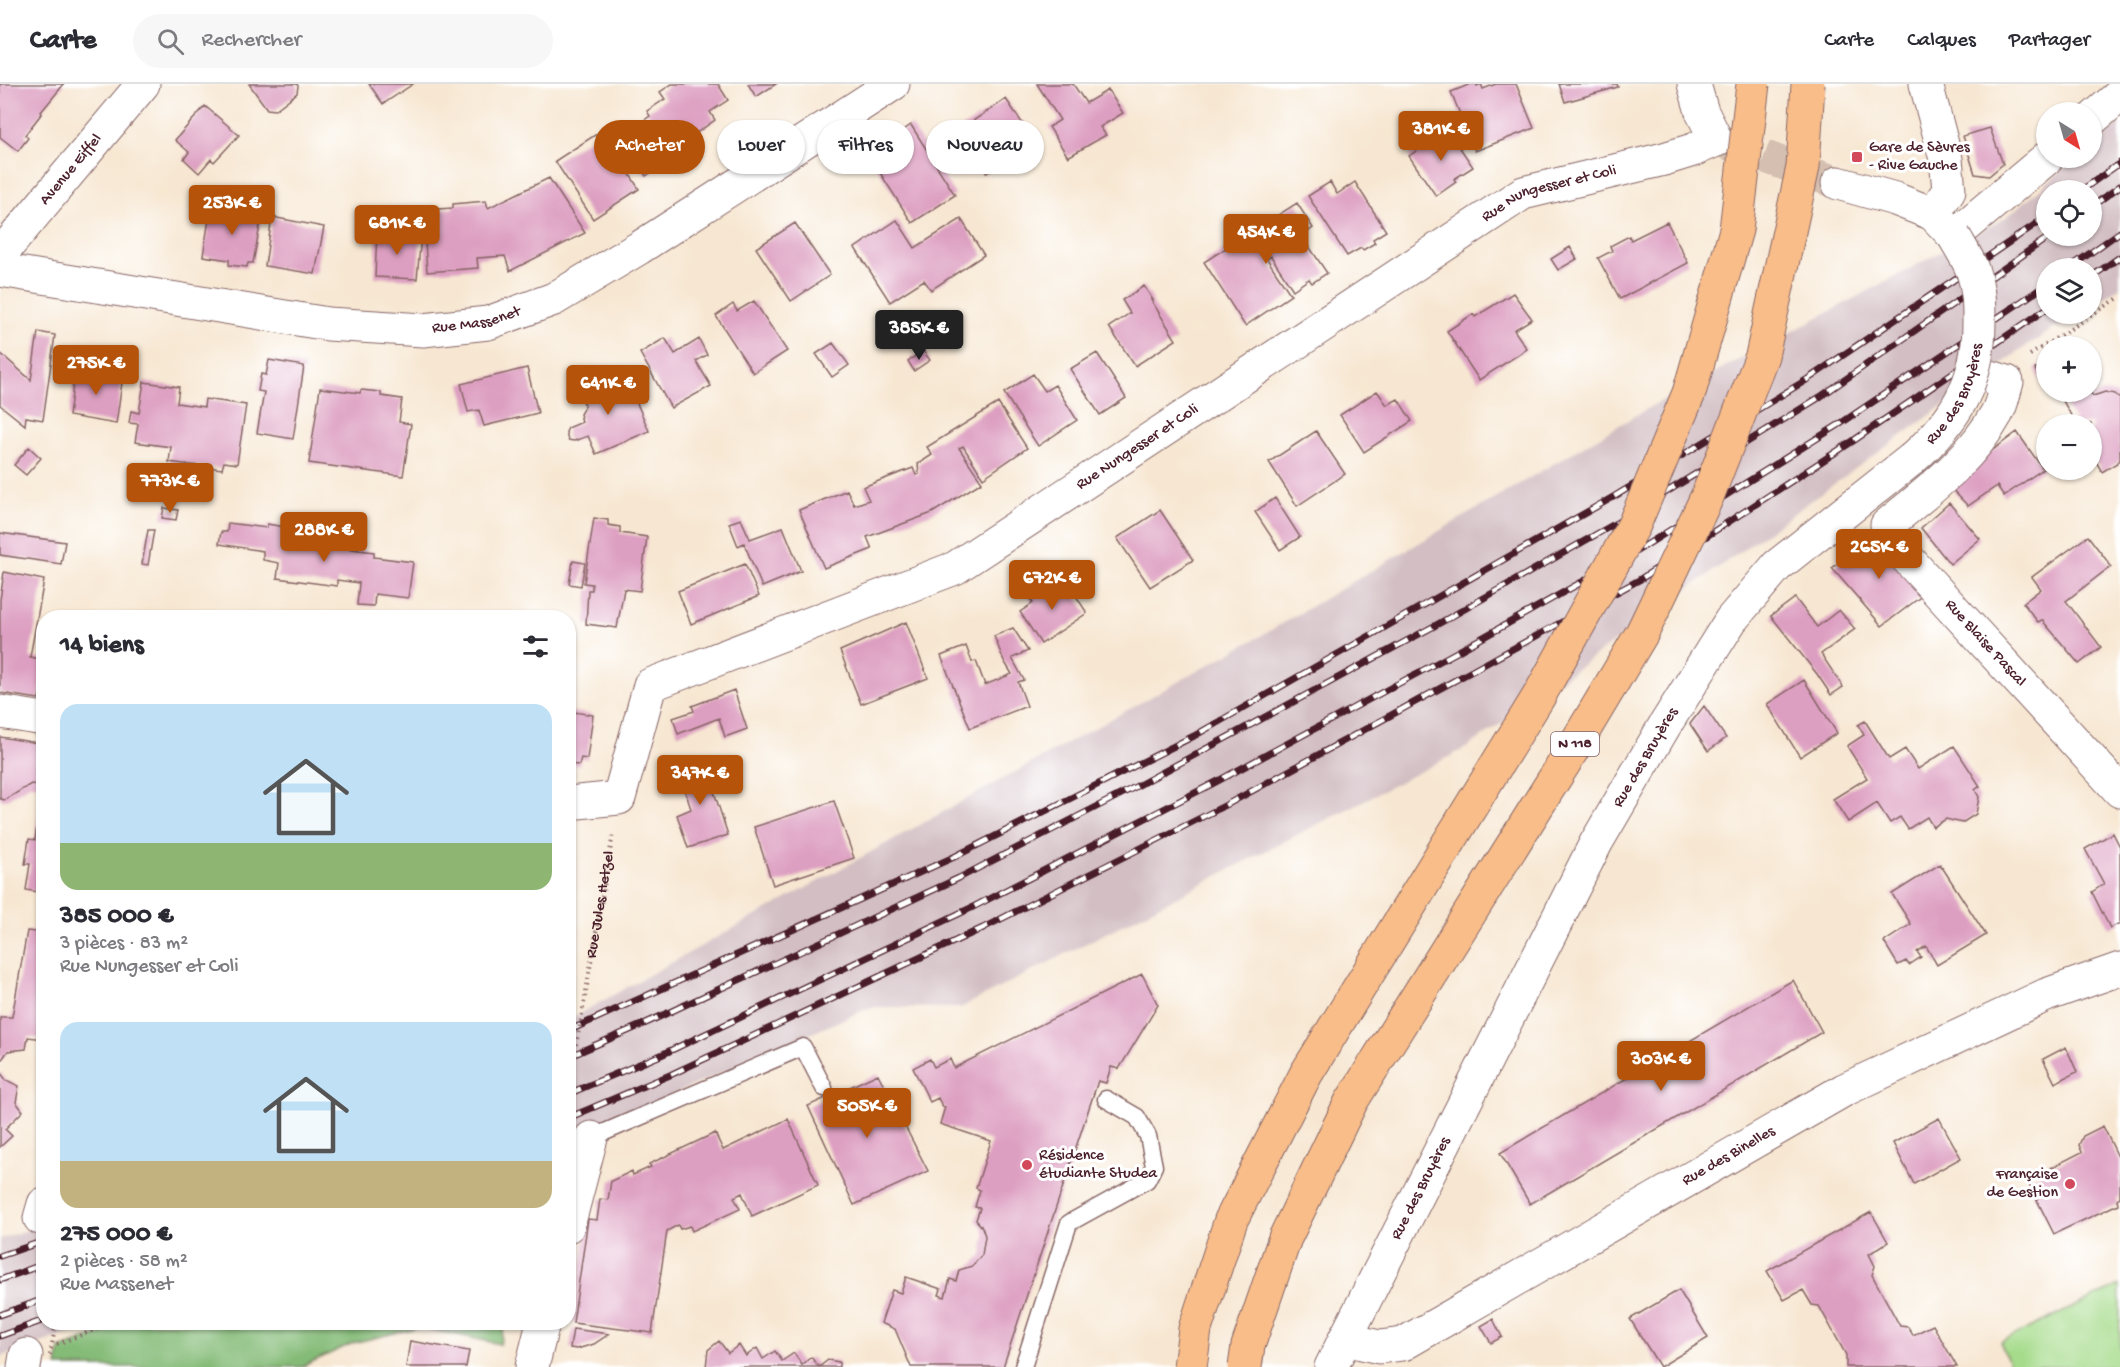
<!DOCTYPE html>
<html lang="fr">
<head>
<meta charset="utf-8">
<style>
	body { margin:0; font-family:"Gochi Hand",sans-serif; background:#f7f7f7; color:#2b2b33; height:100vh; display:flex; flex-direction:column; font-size:22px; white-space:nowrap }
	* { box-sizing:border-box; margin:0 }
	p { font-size:20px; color:#7c7c81 }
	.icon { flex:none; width:33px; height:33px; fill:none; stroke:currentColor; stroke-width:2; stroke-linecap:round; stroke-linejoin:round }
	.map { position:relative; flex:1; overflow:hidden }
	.drawer { position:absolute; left:36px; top:526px; width:540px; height:720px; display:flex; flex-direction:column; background:#fff; border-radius:24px; box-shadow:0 2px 4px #0004 }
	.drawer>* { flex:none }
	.top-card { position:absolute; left:594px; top:36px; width:570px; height:54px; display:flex; gap:12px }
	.needle { width:39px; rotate:143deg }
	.buttons { position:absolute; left:2036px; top:18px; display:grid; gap:12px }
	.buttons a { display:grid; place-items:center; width:66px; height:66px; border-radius:50%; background:#fff; box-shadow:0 2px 4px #0004; font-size:30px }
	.price { position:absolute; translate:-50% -51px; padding:0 14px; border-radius:6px; background:#b45309; color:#fff; font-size:20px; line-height:39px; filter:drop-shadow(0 2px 3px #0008) }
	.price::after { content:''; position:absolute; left:50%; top:36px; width:18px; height:14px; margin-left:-9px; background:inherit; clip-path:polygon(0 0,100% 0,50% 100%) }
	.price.active { background:#222; color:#fff }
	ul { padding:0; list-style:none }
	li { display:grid; align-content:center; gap:12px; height:318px; padding:0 24px }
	li span { display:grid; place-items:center; height:186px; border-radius:18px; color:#555 }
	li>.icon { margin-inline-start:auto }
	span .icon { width:108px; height:108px; fill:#fffc; stroke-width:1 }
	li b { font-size:26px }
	h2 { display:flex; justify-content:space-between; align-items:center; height:72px; padding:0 24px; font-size:26px }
	.pill { padding:0 21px; border-radius:27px; background:#fff; box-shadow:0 2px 4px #0004; font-size:21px; line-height:54px }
	.pill.active { background:#b45309; color:#fff }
	header { display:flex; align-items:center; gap:36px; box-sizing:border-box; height:84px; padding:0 30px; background:#fff; border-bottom:2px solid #e1e1e2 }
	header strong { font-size:28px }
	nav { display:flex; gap:33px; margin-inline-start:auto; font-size:21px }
	.search { width:420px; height:54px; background:#f7f7f7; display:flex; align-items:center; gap:15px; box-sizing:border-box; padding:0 21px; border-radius:33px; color:#7c7c81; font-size:22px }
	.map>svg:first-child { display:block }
	.industrial { fill:#d2bec3; fill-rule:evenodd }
	.green { fill:#a6db8b; stroke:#787d5b; stroke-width:1.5 }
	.forest { fill:#84bb77; stroke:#676d51; stroke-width:1.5 }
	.building { fill:#dd9fc1 }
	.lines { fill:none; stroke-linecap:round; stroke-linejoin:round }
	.tertiary-tunnel { stroke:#d4bfb1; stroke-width:33; stroke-dasharray:33 16; stroke-linecap:butt }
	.service-casing { stroke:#876565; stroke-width:19 }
	.minor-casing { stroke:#876565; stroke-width:35 }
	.tertiary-casing { stroke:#876565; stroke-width:35 }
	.path { stroke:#876565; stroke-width:4; stroke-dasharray:1.5 4.5; stroke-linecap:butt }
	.service { stroke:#fff; stroke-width:16 }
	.minor { stroke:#fff; stroke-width:33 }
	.tertiary { stroke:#fff; stroke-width:33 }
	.rail-casing { stroke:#4a1f2b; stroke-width:7 }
	.rail { stroke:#fff; stroke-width:4.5; stroke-dasharray:14; stroke-linecap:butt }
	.tertiary-bridge-casing { stroke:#876565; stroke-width:35; stroke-linecap:butt }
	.trunk-bridge-casing { stroke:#876565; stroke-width:35; stroke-linecap:butt }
	.path-bridge { stroke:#876565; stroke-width:4; stroke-dasharray:1.5 4.5; stroke-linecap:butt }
	.tertiary-bridge { stroke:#fff; stroke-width:33 }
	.trunk-bridge { stroke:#f8bd89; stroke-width:33 }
	.poi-dot { fill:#d1495b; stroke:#fff; stroke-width:2 }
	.labels { text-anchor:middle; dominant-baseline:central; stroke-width:6; stroke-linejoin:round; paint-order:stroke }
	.shield { fill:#fff; stroke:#80626b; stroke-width:1.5 }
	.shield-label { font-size:15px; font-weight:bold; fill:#4a1f2b }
	.poi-label { font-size:16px; fill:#4a1f2b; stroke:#fff; text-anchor:start }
	.street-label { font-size:16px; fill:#4a1f2b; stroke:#fff }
</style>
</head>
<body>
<header>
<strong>Carte</strong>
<div class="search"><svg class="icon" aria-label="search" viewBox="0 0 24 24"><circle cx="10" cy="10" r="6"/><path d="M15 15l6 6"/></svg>Rechercher</div>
<nav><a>Carte</a><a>Calques</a><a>Partager</a></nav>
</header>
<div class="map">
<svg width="2120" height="1283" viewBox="0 0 2120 1283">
	<rect width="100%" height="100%" fill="#fff"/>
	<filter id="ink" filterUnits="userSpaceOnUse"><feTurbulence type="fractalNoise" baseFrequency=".0167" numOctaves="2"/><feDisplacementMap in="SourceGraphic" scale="12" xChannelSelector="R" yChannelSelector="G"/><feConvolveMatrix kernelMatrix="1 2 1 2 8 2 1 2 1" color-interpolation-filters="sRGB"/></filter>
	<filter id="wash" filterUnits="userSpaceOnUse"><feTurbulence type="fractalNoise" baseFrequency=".008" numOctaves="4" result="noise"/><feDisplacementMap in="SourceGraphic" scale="24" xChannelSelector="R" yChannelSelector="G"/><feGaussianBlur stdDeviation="1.35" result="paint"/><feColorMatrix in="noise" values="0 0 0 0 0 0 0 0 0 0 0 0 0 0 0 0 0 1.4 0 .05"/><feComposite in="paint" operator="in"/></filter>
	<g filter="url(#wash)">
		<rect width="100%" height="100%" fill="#f7e7d2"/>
		<path class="industrial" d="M2120 38V203L2091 221V184H2046V230H2078L2025 263 1468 663 960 924 871 923 569 1056 568 936 1266 549 1650 323 2005 134 2077 74H2091V62ZM2046 106H2091V152H2046Z
			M43 1141 44 1239H99L0 1273V1155Z"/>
		<path class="green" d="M2120 1201V1283H2011L2000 1258Z"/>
		<path class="forest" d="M128 1239H505L500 1260 420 1243 353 1259 301 1283H57L60 1265Z"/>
		<g id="blocks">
			<path class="building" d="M0 0H64L41 28 42 29 25 51 28 54 18 67 0 53Z
				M249 0H297L298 2 297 9 275 26 267 25Z
				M369 0H413L383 20Z
				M672 0H718L728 16 710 28 715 36 663 72 667 77 646 92 628 66 619 73 639 105 593 135 555 77 612 40 620 53 650 32 647 27 665 15 660 8Z
				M748 0H776L756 13Z
				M1037 0H1073L1086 19 1108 6 1123 29 1100 43 1106 51 1068 73 1049 43 1060 36Z
				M1471 0H1476L1477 2 1481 0 1483 5 1496 0H1516L1534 44 1475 67 1451 8Z
				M1559 0H1617L1618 3 1565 18Z
				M1006 15 1035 58 987 89 959 46Z
				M205 22 239 51 214 78 211 75 199 89 184 75 189 68 175 56Z
				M911 41 955 111 912 139 868 70Z
				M1990 44 2003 80 1989 92 1975 90 1963 52Z
				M1448 46 1473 83 1454 95 1456 98 1436 112 1409 72Z
				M549 94 585 149 510 187 505 172 477 174 478 184 427 188 423 126 453 124V120L486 117 488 124Z
				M1330 98 1337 110 1355 98 1386 147 1373 155 1375 159 1363 166 1361 164 1347 172 1308 112Z
				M1297 119 1313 144 1302 152 1327 189 1312 199 1309 195 1293 206 1271 172 1267 175 1291 211 1245 242 1204 178Z
				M211 123 262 131 253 179H248L247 183 229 181V176L203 172Z
				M272 133 324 143 315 190 265 182Z
				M961 135 984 171 931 206 924 196 890 218 855 164 897 136 915 164Z
				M1667 138 1688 179 1620 215 1598 174 1612 167 1610 162 1629 152 1631 156Z
				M795 139 830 191 791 217 756 164Z
				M377 148 421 151 417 195 375 193Z
				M1570 163 1577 175 1558 186 1551 175Z
				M1144 202 1153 216H1151L1176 256 1135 282 1109 243 1130 229 1122 216Z
				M1513 209 1532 235 1514 246 1527 265 1479 296 1447 247 1473 230 1475 233Z
				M754 217 787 267 753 289 716 232 733 220 737 227Z
				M38 248 55 251 43 336 26 333 25 341 0 321V269L31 296Z
				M665 254 675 270 699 255 707 271 696 277 711 302 671 324 640 269Z
				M833 259 849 281 832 293 816 270Z
				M923 267 930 276 914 287 908 277Z
				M1097 269 1126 314 1100 331 1070 285Z
				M269 276 304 282 293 355 257 349 264 308 258 307 261 290 266 291Z
				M2046 280V306L2035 285Z
				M527 284 538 329 484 342 479 326 468 328 461 300Z
				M75 286 123 292 116 340 69 332Z
				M1033 290 1045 307 1055 301 1077 336 1038 362 1004 309Z
				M626 294 649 347 596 370 588 352 574 357 568 356 566 348 568 344 582 338 580 330 585 322 581 311V303L599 295 607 303Z
				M144 298 179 303 177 319 204 323 205 315 246 321 237 380 224 378 222 385 169 378 171 363 135 358 138 340 129 339 131 327 139 329Z
				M320 304 360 309 361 306 381 308V312L402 315 399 338 411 340 403 392 309 379Z
				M1377 307 1387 321 1398 315 1412 337 1364 368 1340 331Z
				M2058 308H2090L2093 312 2105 308 2115 310 2120 315V376L2117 379 2102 388 2091 369V340H2076Z
				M998 319 1027 364 983 394 963 362 959 364 982 398 932 429 867 453 872 465 824 484 799 426 847 406 854 421 869 416 863 403 913 384 916 391 919 390 918 380 932 371 927 363Z
				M1316 347 1345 390 1297 422 1269 378Z
				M2017 348 2043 385 2004 412 1997 402 1968 422 1947 400Z
				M29 363 41 374 26 391 14 381Z
				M1275 414 1300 453 1280 466 1255 428Z
				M1949 419 1980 455 1950 480 1921 444Z
				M164 424 178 426 176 436 162 434Z
				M1160 426 1193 476 1150 503 1117 454Z
				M594 434 608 436V441L620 443V449L647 453 640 507 624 505 617 544 586 540 588 506H592V500L584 499Z
				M741 435 750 455 783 443 801 487 762 503 744 459 738 462 729 439Z
				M228 439 267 444V440L285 443 283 456 374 468V473L413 478 408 514 375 510 374 522 357 521 359 499 337 496V502L277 494 279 479 263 476V467L219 460 221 448H227Z
				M148 446H154L148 481 142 480Z
				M0 449 65 458 61 480 0 471Z
				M2088 452 2111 482 2066 517 2101 563 2079 580 2042 536 2038 538 2023 519 2041 505 2032 493Z
				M1867 456 1883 457 1927 508 1882 542 1832 484Z
				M573 477 585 479 581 502 569 500Z
				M745 480 759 512 691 540 678 507Z
				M4 488 44 496 30 573 44 576V593L39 615 0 609V516Z
				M1067 498 1087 529 1041 560 1020 528 1033 519 1028 512 1044 502 1048 509Z
				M1795 514 1817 543 1839 526 1855 545 1821 570 1843 603 1831 611 1817 590 1771 532Z
				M906 538 928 594 861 620 840 567Z
				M1013 544 1028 567 1012 574 1024 596 1018 598 1027 622 970 644 941 572 966 562 972 578 976 577 985 601 1012 590 1004 577 994 552Z
				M1804 596 1837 649 1800 673 1767 620Z
				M734 606 747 645 725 653 719 634 678 650 673 634 694 627 692 622Z
				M1704 622 1726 654 1708 667 1690 640Z
				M568 627 593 631 587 675 581 674 579 681 568 680Z
				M1865 637 1889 675 1905 665 1918 685 1954 662 1980 702 1975 706 1979 713 1976 730 1962 739 1946 735 1933 743 1927 733 1908 745 1900 733 1890 739 1877 719 1848 738 1833 715 1867 694 1847 662 1864 651 1858 641Z
				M0 653 44 660V702L31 700 5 716 0 715Z
				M703 674 728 751 688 764 677 731 691 725 677 682Z
				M42 705H44V809L26 806 30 780H25L29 755 35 756Z
				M834 717 854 774 773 801 754 743Z
				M2113 749 2120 763V839L2110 844 2092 808 2104 800 2085 765Z
				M1940 780 1986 851 1937 881 1926 862 1917 868 1921 873 1909 881 1906 877 1898 881 1884 858 1911 840 1892 810Z
				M27 847 44 849V955L28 953 26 965 8 967 0 978V933H12Z
				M1142 890 1158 921 1119 985 1111 983 1106 999 1098 997 1003 1283H911L895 1245 881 1239 892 1206 901 1209 906 1193 941 1205 939 1211 945 1213 950 1195 956 1197 959 1186 972 1182 982 1171 985 1152 982 1143 976 1136 980 1124 975 1123 980 1106 976 1104 991 1057 940 1040 945 1023 942 1022 938 1014 930 1018 913 984 930 975 934 983 950 975 954 984Z
				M1793 896 1822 948 1530 1120 1500 1069Z
				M2066 963 2077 988 2055 999 2043 975Z
				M0 988 6 996 19 1002 16 1018 23 1027 5 1045 12 1052 0 1063Z
				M878 990 928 1087 854 1121 808 1022Z
				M1939 1034 1961 1074 1914 1100 1893 1059Z
				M788 1035 818 1101 752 1132 742 1109 734 1113 740 1125 692 1147 690 1142 680 1145 678 1141 667 1147 652 1249 573 1239 588 1135 597 1136 600 1115 608 1116 611 1097 632 1087 633 1091 651 1083 649 1080 715 1049 723 1066Z
				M2103 1042 2120 1077V1113L2117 1115 2118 1120 2054 1150 2027 1096 2082 1068 2079 1061 2083 1052Z
				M1871 1128 1888 1158 1869 1170 1875 1182 1872 1191 1900 1242 1908 1243 1913 1251 1933 1241 1957 1283H1846V1271L1819 1222 1812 1221 1803 1206 1784 1216 1767 1187Z
				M1679 1206 1708 1254 1660 1283 1630 1235Z
				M1493 1235 1502 1253 1491 1259 1481 1242Z
				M573 1245 609 1250 594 1260 577 1265 570 1264Z
				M410 1257 469 1267 466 1283H406Z
				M719 1257 728 1269 739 1261 746 1272 757 1264 763 1275 775 1267 782 1277 794 1269 802 1281 811 1273 819 1283 828 1276 839 1278V1283H706L708 1266Z"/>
		</g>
	</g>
	<g filter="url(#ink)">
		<use href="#blocks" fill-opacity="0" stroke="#876565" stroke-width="1.5"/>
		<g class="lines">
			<path class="tertiary-tunnel" d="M1718 56 1838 99"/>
			<g class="service-casing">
				<path id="service" d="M591 1054 803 963 824 1004
					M1023 1283 1069 1139 1147 1096 1154 1082 1148 1052 1137 1033 1106 1015"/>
			</g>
			<g class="minor-casing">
				<g id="minor">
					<path d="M1926 0 1946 75 1949 106 1933 130"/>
					<path d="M2091 36 2120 11"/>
					<path d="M1954 152 2047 74"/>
					<path id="s2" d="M0 171 143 0"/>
					<path id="s3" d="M0 186 328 240 423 246 488 239 554 215 639 164 893 0"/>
					<path id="s4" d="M1974 288 2007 298C2004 308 2002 320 1997 329 1971 376 1927 408 1887 441L1896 462 2120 707"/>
					<path d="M0 628 44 635"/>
					<path id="s5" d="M568 719 619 714 650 601 955 484 1523 109 1664 75 1693 66 1716 56"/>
					<path d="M40 1134 44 1120"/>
					<path d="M568 1142 591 1054"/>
					<path id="s6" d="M1345 1255 1379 1263 1403 1260 1844 1006 2046 911 2120 885"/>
					<path d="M24 1283 26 1271"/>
					<path d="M532 1283 543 1239"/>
				</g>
			</g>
			<g class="tertiary-casing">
				<g id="tertiary">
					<path d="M1694 0 1702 28 1716 56"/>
					<path d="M1838 99 1895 115 1933 130 1954 152"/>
					<path id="s7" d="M1331 1283 1596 759 1665 641 1731 536 1777 482 1912 375"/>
				</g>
			</g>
			<g class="path">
				<path d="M2030 271 2120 213"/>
				<path id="s1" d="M583 925 613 750"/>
				<path d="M57 1260 113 1239"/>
			</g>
			<use href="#service" class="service"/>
			<use href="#minor" class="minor"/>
			<use href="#tertiary" class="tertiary"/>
			<g class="rail-casing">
				<path id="rail" d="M2082 106 2120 79
					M2091 123 2120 102
					M2069 184 2120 148
					M2091 193 2120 173
					M568 947 954 773 1194 652 1615 412 1808 295 2046 133
					M568 973 646 939 959 794 1137 702 1438 540 1618 438 1820 313 2050 152
					M568 1010 661 971 973 823 1216 698 1455 569 1632 470 1840 340 2046 201
					M568 1034 670 991 983 844 1228 720 1639 496 1853 357 2046 225
					M0 1172 44 1157
					M0 1196 44 1180
					M0 1231 44 1215
					M0 1252 44 1236"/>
			</g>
			<use href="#rail" class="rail"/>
			<g class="tertiary-bridge-casing">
				<g id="tertiary-bridge">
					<path id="s8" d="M1912 375C1955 337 1979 298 1979 239 1979 221 1979 205 1973 188 1969 176 1960 163 1954 152"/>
				</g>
			</g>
			<g class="trunk-bridge-casing">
				<path id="trunk-bridge" d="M1190 1283 1195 1245 1231 1136 1306 990 1539 612 1634 441 1689 309 1736 146 1753 0
					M1245 1283 1248 1262 1285 1154 1351 1018 1563 681 1642 549 1707 413 1762 272 1803 83 1808 0"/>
			</g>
			<path class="path-bridge" d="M568 1002 583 925
				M50 1271 56 1239"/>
			<use href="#tertiary-bridge" class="tertiary-bridge"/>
			<use href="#trunk-bridge" class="trunk-bridge"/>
		</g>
	</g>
	<g class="poi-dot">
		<rect x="1851" y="67" width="12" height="12" rx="3"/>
		<circle cx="1027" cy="1081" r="6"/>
		<circle cx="2070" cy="1100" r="6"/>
	</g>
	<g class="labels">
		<rect class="shield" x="1551" y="648" width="48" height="24" rx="4.5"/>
		<g class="shield-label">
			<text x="1575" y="660">N 118</text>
		</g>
		<g class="poi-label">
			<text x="1869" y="64">Gare de Sèvres<tspan x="1869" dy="18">- Rive Gauche</tspan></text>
			<text x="1039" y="1072">Résidence<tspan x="1039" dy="18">étudiante Studea</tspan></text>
			<text x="2058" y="1091" text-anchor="end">Française<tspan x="2058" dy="18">de Gestion</tspan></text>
		</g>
		<g class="street-label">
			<text stroke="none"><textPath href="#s2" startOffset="111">Avenue Eiffel</textPath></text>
			<text stroke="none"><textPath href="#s5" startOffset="1200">Rue Nungesser et Coli</textPath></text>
			<text stroke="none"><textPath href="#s3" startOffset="482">Rue Massenet</textPath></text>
			<text stroke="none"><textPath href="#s8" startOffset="80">Rue des Bruyères</textPath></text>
			<text stroke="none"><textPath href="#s5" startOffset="714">Rue Nungesser et Coli</textPath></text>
			<text stroke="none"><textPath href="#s4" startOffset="380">Rue Blaise Pascal</textPath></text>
			<text stroke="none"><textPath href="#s7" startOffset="686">Rue des Bruyères</textPath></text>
			<text stroke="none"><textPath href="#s1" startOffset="106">Rue Jules Hetzel</textPath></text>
			<text stroke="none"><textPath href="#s6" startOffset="435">Rue des Binelles</textPath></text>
			<text stroke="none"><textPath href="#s7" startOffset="200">Rue des Bruyères</textPath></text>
		</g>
	</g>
</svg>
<div class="buttons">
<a><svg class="needle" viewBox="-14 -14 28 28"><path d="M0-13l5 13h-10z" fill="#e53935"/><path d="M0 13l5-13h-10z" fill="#7c7c81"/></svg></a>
<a><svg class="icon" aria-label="locate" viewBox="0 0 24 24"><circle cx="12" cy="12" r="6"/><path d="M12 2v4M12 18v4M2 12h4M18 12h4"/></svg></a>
<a><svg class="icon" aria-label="layers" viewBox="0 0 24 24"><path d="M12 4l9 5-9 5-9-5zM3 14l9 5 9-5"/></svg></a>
<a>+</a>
<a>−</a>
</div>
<b class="price" style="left:1441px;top:78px">381K €</b>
<b class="price" style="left:232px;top:152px">253K €</b>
<b class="price" style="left:397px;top:172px">681K €</b>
<b class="price" style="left:1266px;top:181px">454K €</b>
<b class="price active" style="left:919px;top:277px">385K €</b>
<b class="price" style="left:96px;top:312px">275K €</b>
<b class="price" style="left:608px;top:332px">641K €</b>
<b class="price" style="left:170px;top:430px">773K €</b>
<b class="price" style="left:324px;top:479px">288K €</b>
<b class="price" style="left:1879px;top:496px">265K €</b>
<b class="price" style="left:1052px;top:527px">672K €</b>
<b class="price" style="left:700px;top:722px">347K €</b>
<b class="price" style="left:1661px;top:1008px">303K €</b>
<b class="price" style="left:867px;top:1055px">505K €</b>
<div class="top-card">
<a class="pill active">Acheter</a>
<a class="pill">Louer</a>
<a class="pill">Filtres</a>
<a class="pill">Nouveau</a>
</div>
<section class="drawer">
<h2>14 biens<svg class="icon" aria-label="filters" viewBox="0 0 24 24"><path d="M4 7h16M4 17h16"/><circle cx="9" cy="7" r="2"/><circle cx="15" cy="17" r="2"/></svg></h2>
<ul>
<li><span style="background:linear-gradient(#bfe0f5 75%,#8fb573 0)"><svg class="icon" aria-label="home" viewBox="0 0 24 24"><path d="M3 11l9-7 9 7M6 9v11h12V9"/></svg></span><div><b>385 000 €</b><p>3 pièces · 83 m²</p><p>Rue Nungesser et Coli</p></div></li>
<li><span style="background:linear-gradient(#bfe0f5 75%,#c2b280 0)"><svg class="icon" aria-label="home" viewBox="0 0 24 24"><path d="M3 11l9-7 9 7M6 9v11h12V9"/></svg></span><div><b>275 000 €</b><p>2 pièces · 58 m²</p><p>Rue Massenet</p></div></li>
</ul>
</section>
</div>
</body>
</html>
